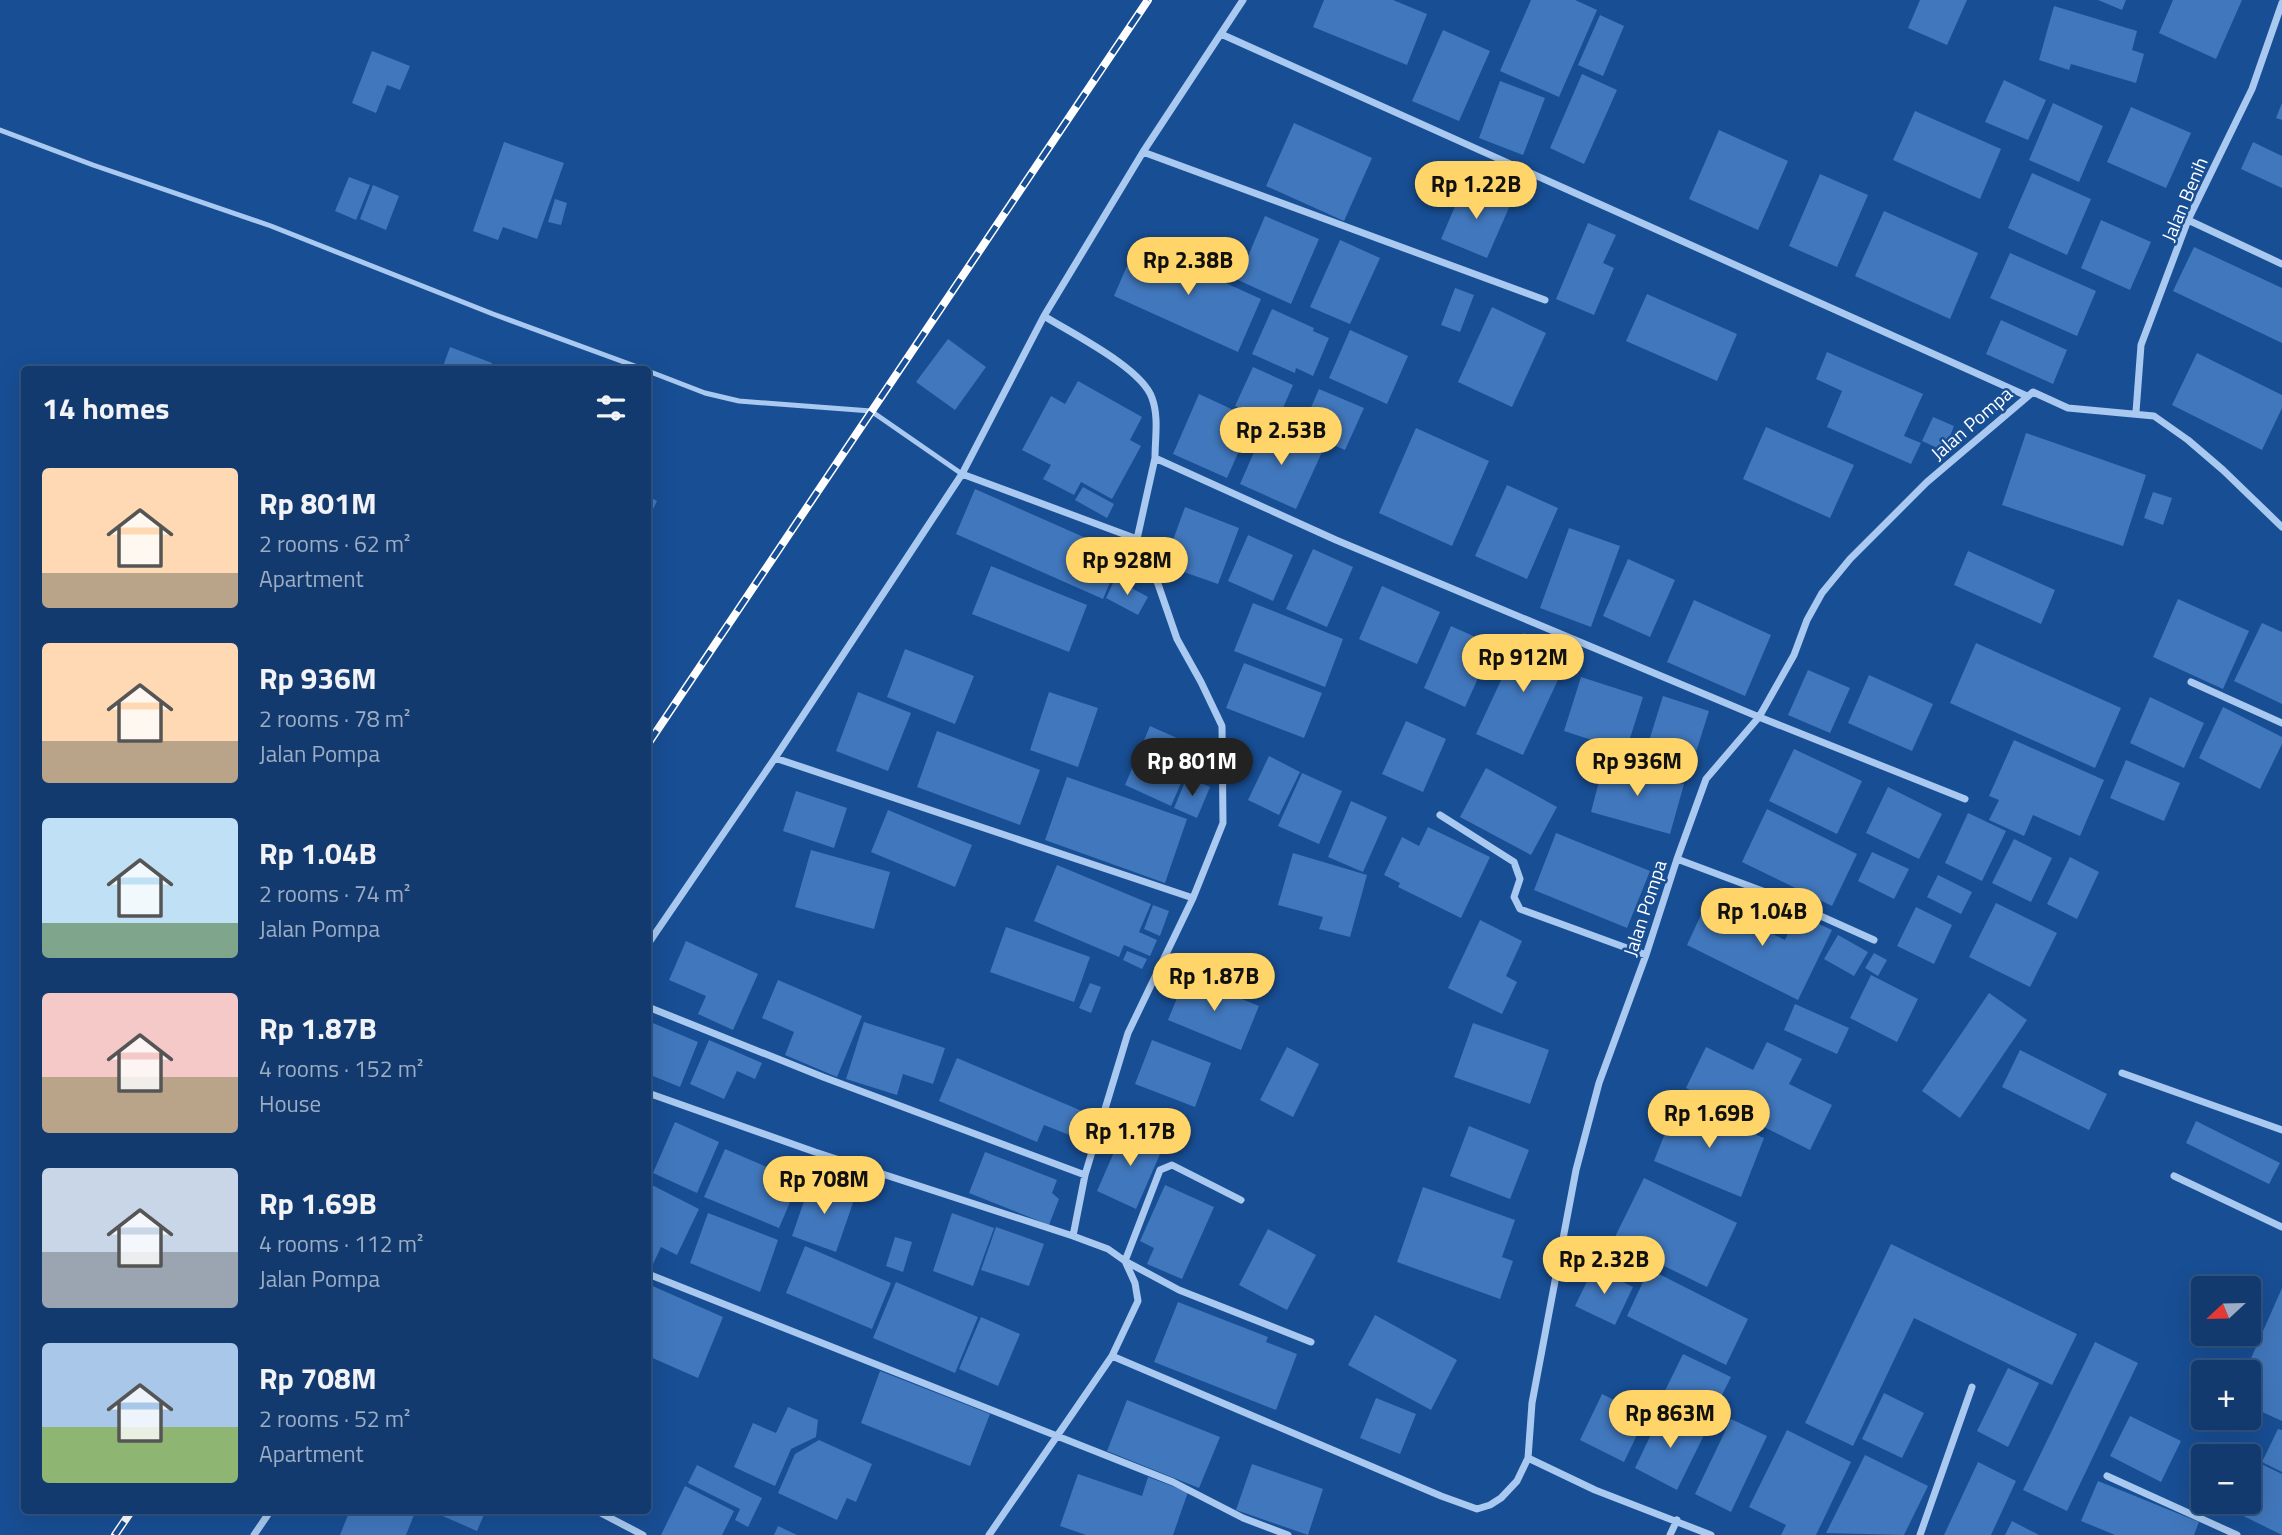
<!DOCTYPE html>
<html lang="en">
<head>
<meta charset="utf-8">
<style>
	body { margin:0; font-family:"Titillium Web",sans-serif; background:#1b4174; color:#f1f3f6; height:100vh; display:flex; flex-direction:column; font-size:26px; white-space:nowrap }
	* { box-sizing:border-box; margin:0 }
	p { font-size:23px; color:#9cadc3 }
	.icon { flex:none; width:38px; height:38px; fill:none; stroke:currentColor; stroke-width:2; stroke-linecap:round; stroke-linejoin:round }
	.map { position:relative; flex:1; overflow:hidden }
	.sheet { position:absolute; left:21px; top:366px; width:630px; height:1148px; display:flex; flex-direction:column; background:#123a6f; border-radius:7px; box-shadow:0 7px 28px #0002,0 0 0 2px #315482 }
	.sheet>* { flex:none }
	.needle { width:46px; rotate:248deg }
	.fabs { position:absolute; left:2191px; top:1276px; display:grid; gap:14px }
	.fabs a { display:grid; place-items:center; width:70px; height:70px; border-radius:7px; background:#123a6f; box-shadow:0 7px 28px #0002,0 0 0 2px #315482; font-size:35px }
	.price { position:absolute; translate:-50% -60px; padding:0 16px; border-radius:24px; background:#ffd468; color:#111; font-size:23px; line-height:46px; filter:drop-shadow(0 2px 4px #0008) }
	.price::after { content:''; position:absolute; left:50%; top:42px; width:21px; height:16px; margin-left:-10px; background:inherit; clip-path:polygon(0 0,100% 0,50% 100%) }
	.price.on { background:#222; color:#fff }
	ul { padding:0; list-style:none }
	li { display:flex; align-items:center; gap:21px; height:175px; padding:0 21px }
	li span { display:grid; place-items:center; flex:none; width:196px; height:140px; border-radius:7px; color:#555 }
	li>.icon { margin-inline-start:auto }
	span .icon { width:84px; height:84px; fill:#fffc; stroke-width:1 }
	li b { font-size:30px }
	h2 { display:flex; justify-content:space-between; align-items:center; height:84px; padding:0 21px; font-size:30px }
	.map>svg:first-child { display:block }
	.building { fill:#4177bc }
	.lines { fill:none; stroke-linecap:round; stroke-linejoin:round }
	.lane { stroke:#a9c9f0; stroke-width:5 }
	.street { stroke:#a9c9f0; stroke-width:7 }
	.rail-casing { stroke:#fff; stroke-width:8 }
	.rail { stroke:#184e94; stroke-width:5; stroke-dasharray:16; stroke-linecap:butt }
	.labels { text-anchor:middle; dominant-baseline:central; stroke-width:5; stroke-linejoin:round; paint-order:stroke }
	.street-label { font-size:19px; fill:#fff; stroke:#184e94 }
</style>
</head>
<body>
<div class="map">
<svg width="2282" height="1535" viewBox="0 0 2282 1535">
	<rect width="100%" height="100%" fill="#184e94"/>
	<path class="building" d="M1324 0H1393L1427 14 1407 65 1313 27Z
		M1531 0H1575L1597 10 1559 97 1500 71Z
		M1920 0H1967L1947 45 1908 28Z
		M2098 0H2126L2122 10Z
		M2173 0H2242L2216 59 2159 33Z
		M2054 6 2137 31 2132 50 2144 54 2136 83 2071 64 2069 70 2039 60Z
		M1600 15 1624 26 1603 76 1578 65Z
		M1443 30 1490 51 1459 121 1412 101Z
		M372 51 410 66 400 90 387 85 376 113 352 103Z
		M1582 74 1617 90 1584 164 1550 148Z
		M2004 80 2046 100 2028 140 1985 122Z
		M1500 81 1545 98 1523 155 1479 138Z
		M2053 103 2103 126 2079 182 2029 160Z
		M2282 103V120L2276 118Z
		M2131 107 2191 133 2166 188 2107 162Z
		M1915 111 2001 149 1980 199 1893 160Z
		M1294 123 1372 158 1344 221 1266 186Z
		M1719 130 1788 161 1758 230 1689 199Z
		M504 142 564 163 537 239 503 227 498 240 473 231Z
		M2253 142 2282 156V188L2241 169Z
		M2032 173 2091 199 2067 255 2008 228Z
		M1820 174 1868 195 1837 267 1789 246Z
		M349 177 370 185 356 220 335 211Z
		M1465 183 1511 203 1487 258 1441 239Z
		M373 185 399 196 386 230 360 219Z
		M555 199 567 203 561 225 548 222Z
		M1884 211 1978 253 1950 319 1855 276Z
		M1265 216 1319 239 1291 304 1238 280Z
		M2101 220 2151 242 2130 290 2081 268Z
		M1588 223 1616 235 1603 263 1614 268 1594 315 1556 299Z
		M1340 240 1380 258 1350 324 1310 307Z
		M1137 243 1261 299 1238 352 1114 296Z
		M2194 247 2282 288V343L2173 291Z
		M2010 253 2096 291 2077 336 1990 298Z
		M1455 288 1474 295 1460 332 1441 325Z
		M1647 294 1737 334 1717 381 1626 341Z
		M1492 307 1546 333 1512 407 1458 382Z
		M1272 309 1314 328 1313 331 1329 338 1313 376 1296 368 1295 373 1252 354Z
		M2001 320 2067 350 2053 384 1986 354Z
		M1350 330 1408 356 1387 404 1329 378Z
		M948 339 986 367 955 410 916 382Z
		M450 347 492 363 490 369H442Z
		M1827 352 1923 394 1904 436 1921 443 1911 464 1827 427 1842 391 1816 379Z
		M2197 353 2282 395V408L2262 450 2172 405Z
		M1253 367 1293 385 1276 424 1235 406Z
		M1078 381 1142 417 1130 440 1141 446 1112 499 1081 482 1074 495 1043 479 1051 465 1022 450 1051 396 1065 404Z
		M1319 389 1364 408 1345 450 1301 431Z
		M1199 394 1253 419 1227 478 1173 454Z
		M1933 417 1954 426 1944 451 1922 441Z
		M1266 425 1323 450 1296 509 1240 484Z
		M1766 427 1854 465 1830 518 1743 479Z
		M1416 428 1489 461 1452 546 1379 513Z
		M2026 433 2146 475 2123 546 2002 505Z
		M1507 485 1558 508 1527 579 1475 556Z
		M1083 487 1114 504 1107 518 1075 500Z
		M975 489 1122 554 1103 599 956 534Z
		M2153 492 2172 498 2163 525 2144 518Z
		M648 496 657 501 648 519Z
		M1185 507 1239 528 1218 584 1164 565Z
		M1569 528 1620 546 1591 627 1540 608Z
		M1248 535 1293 555 1273 601 1228 581Z
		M1313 549 1353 567 1327 627 1286 609Z
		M1968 551 2055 590 2041 624 1954 585Z
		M1628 559 1675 580 1650 637 1603 616Z
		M991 566 1087 605 1069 652 972 614Z
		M1115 579 1148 597 1138 615 1106 598Z
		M1382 586 1440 612 1417 664 1359 639Z
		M2178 599 2249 631 2223 689 2153 657Z
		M1694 600 1771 635 1745 696 1667 662Z
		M1253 603 1343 639 1325 687 1234 651Z
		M2262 623 2282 632V704L2234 681Z
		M1451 626 1493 645 1465 707 1424 688Z
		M1523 633 1570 654 1523 755 1476 734Z
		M1976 643 2121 708 2095 768 1950 703Z
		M905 649 974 676 955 724 887 697Z
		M1244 663 1322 693 1304 738 1226 708Z
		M1808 670 1850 688 1830 733 1788 715Z
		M1869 675 1933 704 1912 751 1848 723Z
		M1581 677 1643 697 1626 751 1564 731Z
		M858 692 911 713 888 771 836 751Z
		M1049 692 1098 708 1078 767 1030 750Z
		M1663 696 1709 711 1689 774 1643 760Z
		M2150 697 2204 723 2184 768 2130 743Z
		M2223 707 2282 737V744L2260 789 2199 758Z
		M1406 721 1446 739 1423 792 1382 774Z
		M1150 726 1197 747 1171 806 1125 785Z
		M937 731 1040 770 1020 825 917 787Z
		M2014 740 2104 780 2080 836 2033 815 2024 836 1989 820 1999 800 1989 796Z
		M1794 749 1862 781 1837 834 1769 801Z
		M1269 756 1300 772 1279 815 1248 800Z
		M2126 760 2180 783 2164 821 2110 798Z
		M1604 762 1684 784 1670 834 1591 812Z
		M1486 768 1557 807 1531 855 1460 817Z
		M1302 773 1342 791 1319 844 1278 826Z
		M1067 777 1187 819 1165 883 1045 840Z
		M1187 777 1210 787 1197 818 1174 808Z
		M1888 787 1942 814 1919 859 1866 833Z
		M796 791 847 808 834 848 783 831Z
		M1351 801 1387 817 1363 872 1328 857Z
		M1767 809 1857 854 1832 906 1742 862Z
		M888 810 972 845 955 887 871 852Z
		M1968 813 2006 831 1982 881 1945 863Z
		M1428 827 1490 857 1461 918 1398 887 1400 883 1384 875 1402 837 1419 846Z
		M1556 833 1650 871 1627 928 1534 890Z
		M2014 839 2052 858 2031 902 1992 883Z
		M811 850 890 872 874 929 795 907Z
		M1872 852 1909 869 1894 899 1858 881Z
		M1293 853 1367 875 1350 937 1319 929 1323 917 1278 905Z
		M2070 857 2099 872 2077 919 2047 904Z
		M1057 865 1151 904 1139 932 1157 940 1150 956 1124 945 1119 957 1034 921Z
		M1938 875 1972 892 1961 914 1927 897Z
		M1707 902 1785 940 1797 914 1832 930 1798 1000 1687 945Z
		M1996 903 2057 933 2030 987 1969 957Z
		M1153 905 1169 911 1160 936 1144 929Z
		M1916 907 1952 925 1934 964 1897 946Z
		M1480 920 1522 941 1506 976 1517 982 1502 1014 1448 988Z
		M1006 927 1090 957 1074 1002 990 972Z
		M1838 935 1868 952 1854 976 1824 959Z
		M686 941 758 974 733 1030 698 1014 706 996 669 980Z
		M1127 951 1147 959 1142 969 1123 960Z
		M1874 953 1887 960 1878 976 1865 968Z
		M1871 975 1918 999 1897 1042 1850 1018Z
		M1186 976 1259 1006 1241 1050 1168 1020Z
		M778 980 862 1016 837 1077 785 1055 794 1032 762 1018Z
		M1090 983 1101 987 1091 1013 1079 1008Z
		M1989 993 2027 1020 1960 1118 1922 1091Z
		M1795 1004 1849 1028 1837 1054 1784 1030Z
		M648 1021 698 1042 680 1087 648 1074Z
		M864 1022 945 1048 933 1084 903 1074 897 1095 846 1079Z
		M1473 1023 1549 1050 1530 1104 1454 1077Z
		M709 1040 762 1063 755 1079 737 1071 724 1099 690 1084Z
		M1152 1040 1211 1063 1195 1107 1135 1084Z
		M1767 1042 1802 1059 1789 1084 1832 1105 1810 1150 1686 1088 1706 1047 1753 1070Z
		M1287 1047 1319 1064 1293 1117 1260 1100Z
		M2020 1050 2107 1094 2089 1130 2002 1087Z
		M957 1058 1082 1111 1072 1136 1044 1125 1037 1142 939 1101Z
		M1677 1103 1764 1138 1741 1197 1654 1161Z
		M2196 1121 2280 1163 2269 1184 2186 1143Z
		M675 1122 719 1142 697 1193 653 1173Z
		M1469 1126 1529 1150 1510 1199 1450 1176Z
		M1125 1127 1164 1145 1136 1209 1097 1191Z
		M725 1149 799 1181 779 1228 704 1197Z
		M985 1152 1057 1180 1052 1193 1059 1199 1049 1225 969 1193Z
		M1644 1178 1737 1223 1707 1287 1613 1241Z
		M811 1181 855 1197 836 1252 792 1236Z
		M648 1183 699 1209 677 1255 661 1247 653 1264 648 1261Z
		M1165 1185 1214 1207 1182 1279 1147 1264 1154 1248 1140 1241Z
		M1423 1187 1515 1220 1502 1257 1513 1261 1500 1299 1397 1262Z
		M708 1213 778 1240 760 1292 690 1263Z
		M952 1213 994 1228 973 1286 933 1271Z
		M996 1227 1044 1244 1029 1286 981 1270Z
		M1268 1229 1316 1255 1287 1310 1239 1285Z
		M895 1237 912 1242 903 1272 886 1266Z
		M1891 1244 2077 1334 2052 1385 1914 1318 1853 1446 1805 1423Z
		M805 1246 891 1283 872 1329 786 1293Z
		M1594 1267 1633 1287 1615 1325 1575 1306Z
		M1649 1269 1748 1319 1726 1365 1627 1316Z
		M896 1282 978 1317 955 1373 873 1338Z
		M648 1284 723 1317 698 1378 648 1356Z
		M2282 1288V1421L2249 1406V1372H2245Z
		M1178 1302 1268 1337 1266 1342 1297 1354 1276 1410 1154 1362Z
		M1375 1315 1457 1360 1431 1410 1348 1365Z
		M981 1317 1020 1334 998 1386 959 1369Z
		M2095 1342 2138 1363 2067 1511 2023 1490Z
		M1683 1354 1731 1377 1708 1423 1661 1399Z
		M2008 1368 2039 1383 2008 1447 1977 1431Z
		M880 1371 990 1414 970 1466 861 1423Z
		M1884 1393 1924 1413 1902 1458 1862 1439Z
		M1602 1394 1646 1416 1624 1462 1580 1440Z
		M1376 1398 1416 1414 1400 1454 1360 1438Z
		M1127 1400 1220 1437 1199 1488 1107 1451Z
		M788 1407 818 1420 816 1437 791 1449 775 1486 734 1467 753 1423 776 1433Z
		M1662 1411 1705 1433 1677 1490 1635 1468Z
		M2130 1416 2181 1441 2161 1482 2110 1456Z
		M1731 1419 1767 1436 1731 1512 1695 1494Z
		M2278 1429 2282 1430V1472L2262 1462Z
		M1787 1430 1851 1462 1816 1535H1781L1786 1525 1749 1507Z
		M819 1440 872 1464 856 1502 847 1498 837 1520 778 1493 795 1454Z
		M1865 1455 1928 1486 1904 1535 1826 1533Z
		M2249 1458 2282 1474V1535L2223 1506 2225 1502H2249Z
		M1978 1462 2016 1481 1991 1535H1944Z
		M1252 1464 1323 1489 1308 1535 1236 1510Z
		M697 1465 762 1498 748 1527 735 1520 740 1509 688 1483Z
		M1078 1474 1142 1496 1148 1477 1188 1492 1173 1535H1086L1060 1526Z
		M2098 1481 2199 1522 2194 1535H2115L2081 1521Z
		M685 1486 734 1511 722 1535H661Z
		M350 1510H416L406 1535H340Z
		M429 1510H486L477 1531Z
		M2012 1521 2039 1535H2005Z
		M778 1526 797 1535H774Z"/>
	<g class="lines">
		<path class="lane" d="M0 130 93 165 271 226 493 314 643 369
			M648 371 705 393 739 401 871 411 962 474"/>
		<path class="street" d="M1221 34 2027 396
			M1143 152 1545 300
			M2188 220 2282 264
			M1044 316C1071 333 1142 368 1152 398 1159 417 1155 438 1155 458
			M2136 412 2141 345 2188 220 2252 89 2282 3
			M962 474 1137 539
			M2191 682 2282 723
			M775 758 1193 898
			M1440 815 1514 862 1520 879 1514 897 1520 909 1646 955
			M1677 859 1776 896 1874 940
			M648 944 775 758 962 474 1044 316 1143 152 1243 0
			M648 1007 823 1077 1085 1175
			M2122 1073 2282 1130
			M648 1093 815 1152 1073 1236
			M2174 1176 2282 1227
			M1241 1200 1172 1165 1160 1170 1125 1261 1179 1290 1311 1342
			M648 1274 1173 1482 1243 1518 1288 1535
			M1112 1356 1441 1496 1477 1509 1490 1505 1501 1498 1517 1481 1528 1458 1532 1403 1576 1170 1599 1083 1646 955 1677 859 1706 779 1759 717 1794 655 1807 620 1822 593 1850 559 1927 482 2033 392 2068 408 2154 416 2188 440 2223 470 2282 527
			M1528 1458 1595 1490 1711 1535
			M2107 1476 2237 1535
			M595 1510 643 1535
			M254 1535 271 1510
			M989 1535 1112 1356 1138 1301 1135 1283 1125 1261 1108 1249 1073 1236 1085 1175 1128 1033 1193 898 1223 823 1222 726 1201 682 1177 639 1158 584 1137 539 1155 458 1336 540 1759 717 1965 799
			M1670 1535 1677 1520
			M1920 1535 1972 1387"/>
		<g class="rail-casing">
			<path id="rail" d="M648 744 1148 0
				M115 1535 132 1510"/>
		</g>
		<use href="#rail" class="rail"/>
	</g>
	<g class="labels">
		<g class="street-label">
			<text transform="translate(2184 199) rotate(-67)">Jalan Benih</text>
			<text transform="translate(1971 423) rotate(-41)">Jalan Pompa</text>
			<text transform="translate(1644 908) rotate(-72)">Jalan Pompa</text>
		</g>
	</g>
</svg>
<div class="fabs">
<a><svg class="needle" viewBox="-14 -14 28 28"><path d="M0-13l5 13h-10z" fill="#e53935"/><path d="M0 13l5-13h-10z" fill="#9cadc3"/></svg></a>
<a>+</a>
<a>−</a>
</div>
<b class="price" style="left:1476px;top:221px">Rp 1.22B</b>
<b class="price" style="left:1188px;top:297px">Rp 2.38B</b>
<b class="price" style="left:1281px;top:467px">Rp 2.53B</b>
<b class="price" style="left:1127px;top:597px">Rp 928M</b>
<b class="price" style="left:1523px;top:694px">Rp 912M</b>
<b class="price on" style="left:1192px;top:798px">Rp 801M</b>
<b class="price" style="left:1637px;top:798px">Rp 936M</b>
<b class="price" style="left:1762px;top:948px">Rp 1.04B</b>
<b class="price" style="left:1214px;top:1013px">Rp 1.87B</b>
<b class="price" style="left:1709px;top:1150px">Rp 1.69B</b>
<b class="price" style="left:1130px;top:1168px">Rp 1.17B</b>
<b class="price" style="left:824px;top:1216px">Rp 708M</b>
<b class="price" style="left:1604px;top:1296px">Rp 2.32B</b>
<b class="price" style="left:1670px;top:1450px">Rp 863M</b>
<section class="sheet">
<h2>14 homes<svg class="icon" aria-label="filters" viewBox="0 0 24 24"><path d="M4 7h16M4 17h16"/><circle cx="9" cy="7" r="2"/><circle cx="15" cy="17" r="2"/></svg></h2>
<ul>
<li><span style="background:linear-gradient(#ffd9b3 75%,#b9a48a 0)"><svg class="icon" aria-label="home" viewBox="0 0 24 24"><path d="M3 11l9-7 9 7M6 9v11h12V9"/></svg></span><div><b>Rp 801M</b><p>2 rooms · 62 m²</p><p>Apartment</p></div></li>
<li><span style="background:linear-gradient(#ffd9b3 70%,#b9a48a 0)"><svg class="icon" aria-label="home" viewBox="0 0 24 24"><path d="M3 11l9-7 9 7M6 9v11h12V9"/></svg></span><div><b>Rp 936M</b><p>2 rooms · 78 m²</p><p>Jalan Pompa</p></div></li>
<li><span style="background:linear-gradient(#bfe0f5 75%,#7fa58c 0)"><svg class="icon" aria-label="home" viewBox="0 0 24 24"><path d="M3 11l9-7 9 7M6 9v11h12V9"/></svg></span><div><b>Rp 1.04B</b><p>2 rooms · 74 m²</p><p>Jalan Pompa</p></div></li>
<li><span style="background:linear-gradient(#f6c9c9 60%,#b9a48a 0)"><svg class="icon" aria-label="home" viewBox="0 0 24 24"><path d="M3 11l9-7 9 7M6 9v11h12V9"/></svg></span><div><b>Rp 1.87B</b><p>4 rooms · 152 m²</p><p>House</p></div></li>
<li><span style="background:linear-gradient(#c9d6e8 60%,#9aa5b1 0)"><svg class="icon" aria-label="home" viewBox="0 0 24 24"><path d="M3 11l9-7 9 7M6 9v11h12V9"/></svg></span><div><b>Rp 1.69B</b><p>4 rooms · 112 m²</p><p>Jalan Pompa</p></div></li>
<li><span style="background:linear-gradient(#a9c7e8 60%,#8fb573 0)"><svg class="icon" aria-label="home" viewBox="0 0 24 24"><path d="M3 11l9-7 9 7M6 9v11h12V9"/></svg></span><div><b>Rp 708M</b><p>2 rooms · 52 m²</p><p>Apartment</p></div></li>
</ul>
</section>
</div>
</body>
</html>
